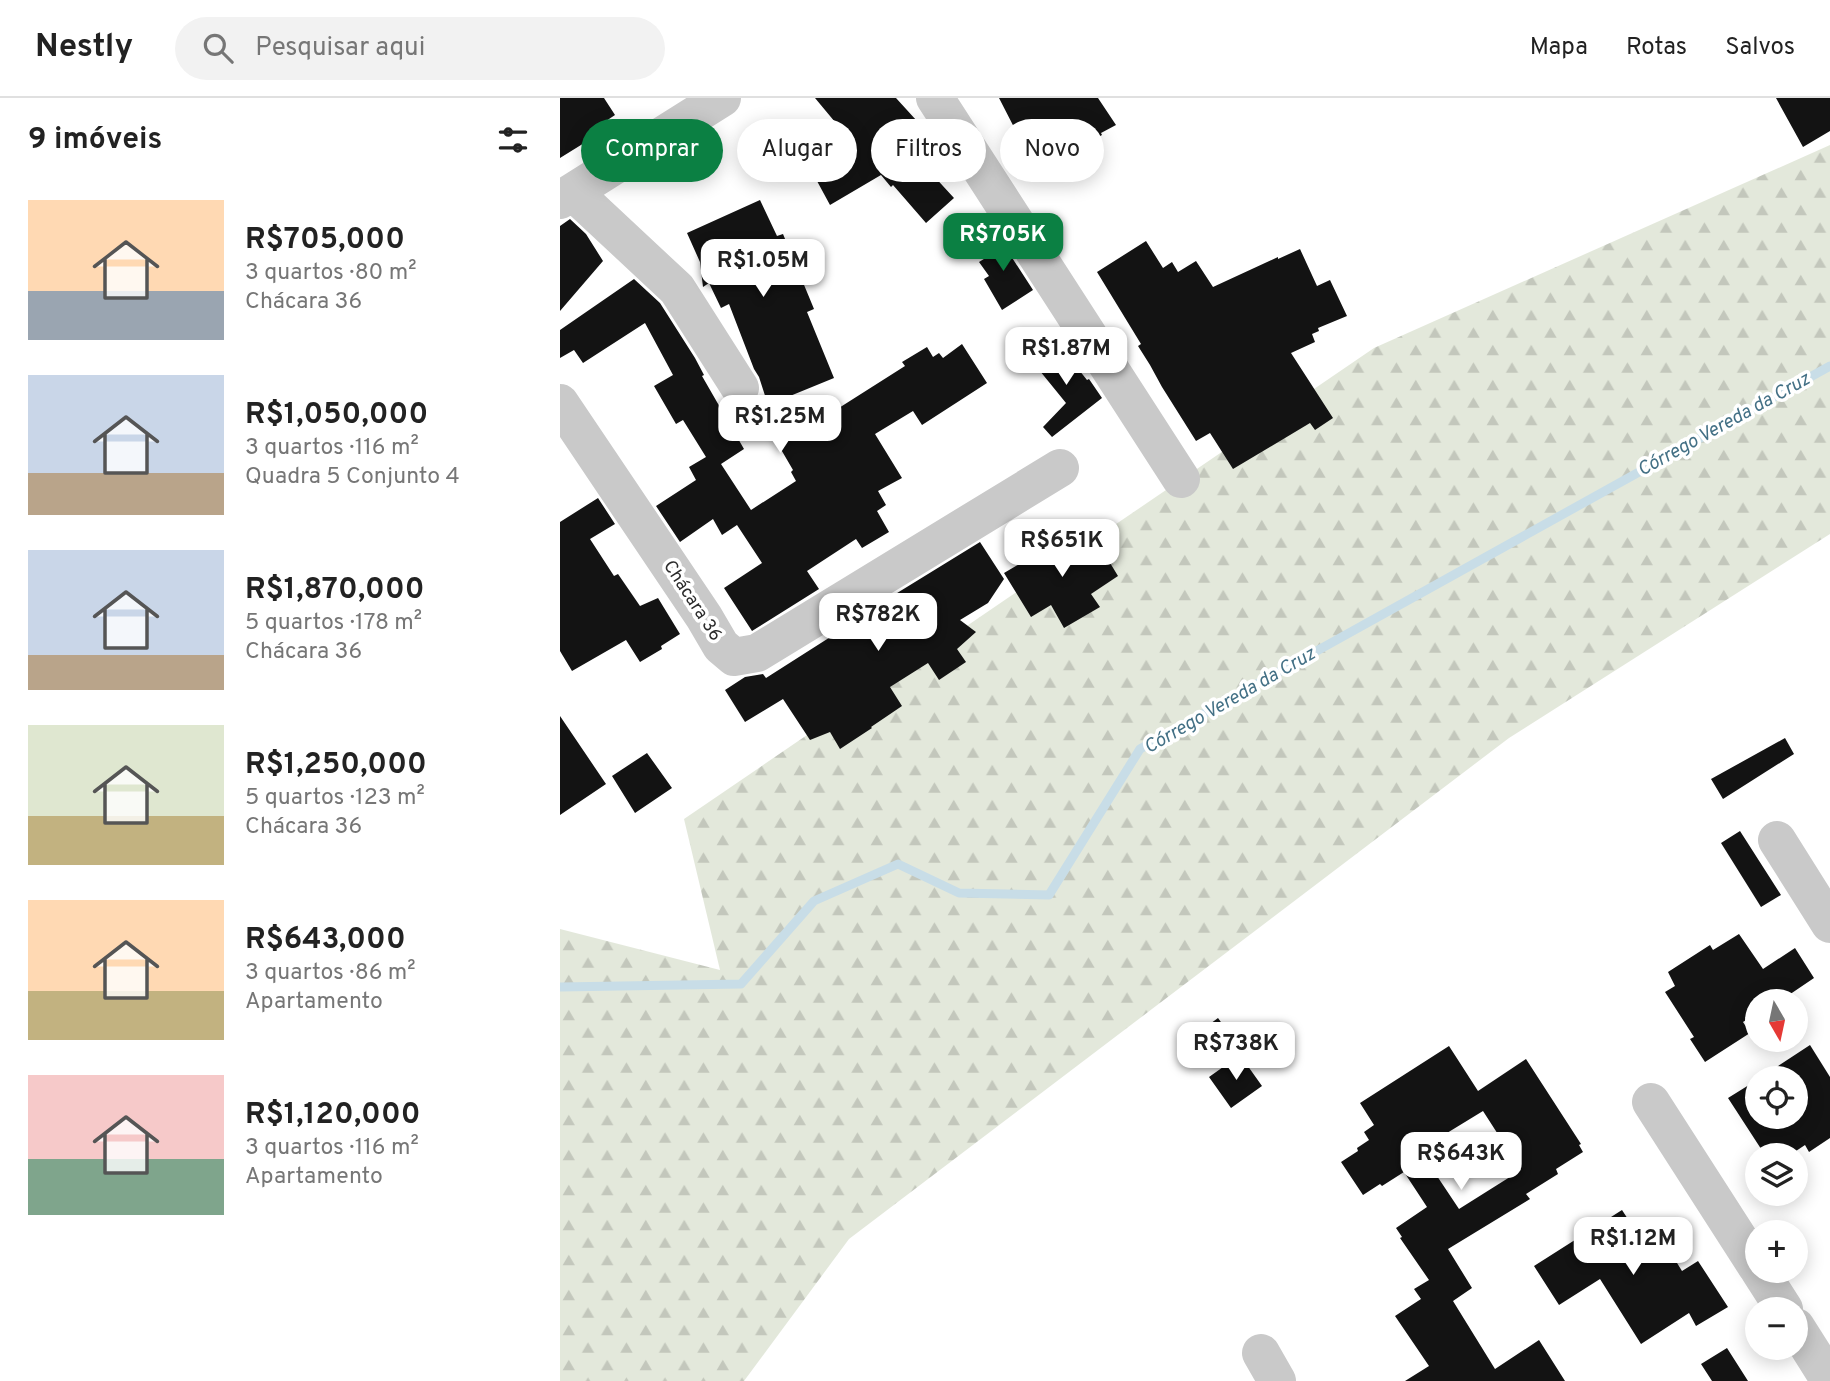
<!DOCTYPE html>
<html lang="pt">
<head>
<meta charset="utf-8">
<style>
	body { margin:0; font-family:Overpass,sans-serif; background:#f2f2f2; color:#222; height:100vh; display:flex; flex-direction:column; font-size:26px; white-space:nowrap }
	* { box-sizing:border-box; margin:0 }
	p { font-size:23px; color:#767676 }
	.icon { flex:none; width:38px; height:38px; fill:none; stroke:currentColor; stroke-width:2; stroke-linecap:round; stroke-linejoin:round }
	.map { position:relative; flex:1; overflow:hidden }
	.panel { display:flex; flex-direction:column; background:#fff; width:560px }
	.panel>* { flex:none }
	.top-card { position:absolute; left:21px; top:21px; width:665px; height:63px; display:flex; gap:14px }
	.needle { width:46px; rotate:171deg }
	.buttons { position:absolute; left:1185px; top:891px; display:grid; gap:14px }
	.buttons a { display:grid; place-items:center; width:63px; height:63px; border-radius:50%; background:#fff; box-shadow:0 4px 18px #0003; font-size:35px }
	.price { position:absolute; translate:-50% -60px; padding:0 16px; border-radius:14px; background:#fff; color:#222; font-size:23px; line-height:46px; filter:drop-shadow(0 2px 4px #0008) }
	.price::after { content:''; position:absolute; left:50%; top:42px; width:21px; height:16px; margin-left:-10px; background:inherit; clip-path:polygon(0 0,100% 0,50% 100%) }
	.price.on { background:#0b8043; color:#fff }
	ul { padding:0; list-style:none }
	li { display:flex; align-items:center; gap:21px; height:175px; padding:0 28px }
	li span { display:grid; place-items:center; flex:none; width:196px; height:140px; border-radius:0px; color:#555 }
	li>.icon { margin-inline-start:auto }
	span .icon { width:84px; height:84px; fill:#fffc; stroke-width:1 }
	li b { font-size:30px }
	h2 { display:flex; justify-content:space-between; align-items:center; height:84px; padding:0 28px; font-size:30px }
	.chip { padding:0 24px; border-radius:32px; background:#fff; box-shadow:0 4px 18px #0003; font-size:24px; line-height:63px }
	.chip.on { background:#0b8043; color:#fff }
	header { display:flex; align-items:center; gap:42px; box-sizing:border-box; height:98px; padding:0 35px; background:#fff; border-bottom:2px solid #e0e0e0 }
	header strong { font-size:33px }
	nav { display:flex; gap:38px; margin-inline-start:auto; font-size:24px }
	.search { width:490px; height:63px; background:#f2f2f2; display:flex; align-items:center; gap:18px; box-sizing:border-box; padding:0 24px; border-radius:38px; color:#767676; font-size:26px }
	main { display:flex; flex:1; min-height:0 }
	.map>svg:first-child { display:block }
	.forest { fill:url(#forest-firs) }
	.lines { fill:none; stroke-linecap:round; stroke-linejoin:round }
	.stream { stroke:#c8dde7; stroke-width:9 }
	.building { fill:#131313; fill-rule:evenodd }
	.minor { stroke:#c9c9c9; stroke-width:38 }
	.labels { text-anchor:middle; dominant-baseline:central; stroke-width:7; stroke-linejoin:round; paint-order:stroke }
	.street-label { font-size:18px; fill:#2c2c2c; stroke:#fff }
	.water-label { font-size:19px; font-style:italic; fill:#437085; stroke:#fff }
</style>
</head>
<body>
<header>
<strong>Nestly</strong>
<div class="search"><svg class="icon" aria-label="search" viewBox="0 0 24 24"><circle cx="10" cy="10" r="6"/><path d="M15 15l6 6"/></svg>Pesquisar aqui</div>
<nav><a>Mapa</a><a>Rotas</a><a>Salvos</a></nav>
</header>
<main>
<section class="panel">
<h2>9 imóveis<svg class="icon" aria-label="filters" viewBox="0 0 24 24"><path d="M4 7h16M4 17h16"/><circle cx="9" cy="7" r="2"/><circle cx="15" cy="17" r="2"/></svg></h2>
<ul>
<li><span style="background:linear-gradient(#ffd9b3 65%,#9aa5b1 0)"><svg class="icon" aria-label="home" viewBox="0 0 24 24"><path d="M3 11l9-7 9 7M6 9v11h12V9"/></svg></span><div><b>R$705,000</b><p>3 quartos · 80 m²</p><p>Chácara 36</p></div></li>
<li><span style="background:linear-gradient(#c9d6e8 70%,#b9a48a 0)"><svg class="icon" aria-label="home" viewBox="0 0 24 24"><path d="M3 11l9-7 9 7M6 9v11h12V9"/></svg></span><div><b>R$1,050,000</b><p>3 quartos · 116 m²</p><p>Quadra 5 Conjunto 4</p></div></li>
<li><span style="background:linear-gradient(#c9d6e8 75%,#b9a48a 0)"><svg class="icon" aria-label="home" viewBox="0 0 24 24"><path d="M3 11l9-7 9 7M6 9v11h12V9"/></svg></span><div><b>R$1,870,000</b><p>5 quartos · 178 m²</p><p>Chácara 36</p></div></li>
<li><span style="background:linear-gradient(#dfe7d0 65%,#c2b280 0)"><svg class="icon" aria-label="home" viewBox="0 0 24 24"><path d="M3 11l9-7 9 7M6 9v11h12V9"/></svg></span><div><b>R$1,250,000</b><p>5 quartos · 123 m²</p><p>Chácara 36</p></div></li>
<li><span style="background:linear-gradient(#ffd9b3 65%,#c2b280 0)"><svg class="icon" aria-label="home" viewBox="0 0 24 24"><path d="M3 11l9-7 9 7M6 9v11h12V9"/></svg></span><div><b>R$643,000</b><p>3 quartos · 86 m²</p><p>Apartamento</p></div></li>
<li><span style="background:linear-gradient(#f6c9c9 60%,#7fa58c 0)"><svg class="icon" aria-label="home" viewBox="0 0 24 24"><path d="M3 11l9-7 9 7M6 9v11h12V9"/></svg></span><div><b>R$1,120,000</b><p>3 quartos · 116 m²</p><p>Apartamento</p></div></li>
</ul>
</section>
<div class="map">
<svg width="1270" height="1283" viewBox="0 0 1270 1283">
	<defs>
		<pattern id="forest-firs" width="22" height="20" patternUnits="userSpaceOnUse" patternTransform="scale(1.75)"><rect width="22" height="20" fill="#e3e8db"/><path d="M5 1l3.5 6h-7zM16 11l3.5 6h-7z" fill="#c3c7bc"/></pattern>
	</defs>
	<rect width="100%" height="100%" fill="#fff"/>
	<path class="forest" d="M1270 47V436L949 640 289 1141 184 1283H0V831L160 872 124 721 814 250Z"/>
	<g class="lines">
		<path class="stream" d="M0 889 181 886 254 803 338 766 399 795 489 797 580 651 1270 268"/>
	</g>
	<path class="building" d="M0 0H44L55 17 46 23 50 29 0 60Z
		M255 0H336L377 45 360 63 394 100 366 125 333 87 331 89 321 77 270 107 244 59 285 36Z
		M439 0H538L556 27 541 35 542 37 476 72Z
		M1216 0H1270V33L1243 49Z
		M200 102 217 138 223 136 254 211 247 214 274 280 208 307 199 279 194 271 169 206 161 210 149 185 143 189 140 164 127 135Z
		M10 121 26 136 43 163 0 213V128Z
		M434 132 473 192 442 212 424 181 429 178 419 164 432 156 422 140Z
		M586 143 603 170 612 164 618 174 636 163 653 189 718 159V161L740 151 757 188 770 182 787 218 758 230 759 233 752 236 755 244 731 255 773 320 755 332 750 325 673 371 650 335 636 343 602 289 590 267 578 248 581 246 537 174Z
		M74 181 100 205 135 260 144 277 142 278 184 351 161 366 191 412 236 383 231 374 233 372 219 348 345 268 342 264 367 249 373 259 379 255 383 260 402 246 427 285 362 327 353 313 315 336 342 380 318 393 326 407 317 413 329 434 302 450 296 441 247 473 259 491 192 533 164 490 202 465 177 427 162 437 153 421 120 444 96 408 136 382 129 369 146 359 123 322 116 326 94 288 113 277 85 225 23 265 14 252 0 260V232Z
		M496 243 527 282 529 281 542 300 492 339 483 329 506 305 471 262Z
		M38 400 55 426 30 441 54 478 58 476 80 508 98 500 120 536 101 548 102 551 80 564 66 542 12 573 0 553V424Z
		M514 434 527 453 538 445 558 478 531 496 540 509 504 530 491 507 471 519 444 475Z
		M420 444 444 481 428 505 400 522 416 534 397 551 406 564 379 582 368 565 330 589 342 608 311 629 312 630 280 651 270 634 250 642 223 601 185 624 165 592 185 579 203 576 206 580 330 501 329 500Z
		M0 618 46 686 0 717Z
		M1225 640 1234 656 1163 701 1151 681Z
		M87 655 112 690 75 715 52 678Z
		M1180 733 1221 797 1201 809 1161 745Z
		M1179 836 1203 871 1235 850 1254 880 1220 903H1197V915L1183 924 1190 935 1145 964 1130 941 1134 939 1105 894 1115 888 1108 874 1150 847 1153 852Z
		M658 920 671 938 653 952 639 934Z
		M1250 947 1270 979V1040L1249 1054 1245 1047 1230 1057H1205L1168 1000 1197 982V1018H1236V980H1200Z
		M889 948 918 993 966 961 1021 1046 1019 1047 1023 1054 996 1071 998 1076 966 1096 970 1101 888 1151 912 1190 893 1203 935 1271 979 1242 1005 1283H845L869 1268 835 1218 861 1201 854 1191 869 1182 840 1140 842 1139 836 1130 867 1109 844 1074 822 1088 820 1086 803 1097 781 1064 798 1053 797 1050 809 1042 804 1034 814 1027 800 1005ZM923 1013 961 1072 899 1111 863 1057 872 1051 869 1046Z
		M680 957 702 988 671 1010 649 979Z
		M1062 1112 1081 1141 1096 1131 1122 1173 1138 1163 1168 1209 1136 1228 1129 1215 1081 1246 1040 1181 999 1207 974 1168Z
		M1167 1250 1188 1283H1152L1141 1266Z"/>
	<g class="lines">
		<path class="minor" d="M375 0 621 381
			M13 94 117 191 180 290
			M0 102 162 0
			M0 305 144 519 161 548 174 559 197 555 500 370
			M1217 742 1270 826
			M1091 1004 1197 1169
			M1199 1172 1224 1211
			M1236 1229 1270 1283
			M701 1255 717 1283"/>
	</g>
	<g class="labels">
		<g class="street-label">
			<text transform="translate(132 503) rotate(57)">Chácara 36</text>
		</g>
		<g class="water-label">
			<text transform="translate(1164 327) rotate(-29)">Córrego Vereda da Cruz</text>
			<text transform="translate(670 603) rotate(-30)">Córrego Vereda da Cruz</text>
		</g>
	</g>
</svg>
<div class="buttons">
<a><svg class="needle" viewBox="-14 -14 28 28"><path d="M0-13l5 13h-10z" fill="#e53935"/><path d="M0 13l5-13h-10z" fill="#767676"/></svg></a>
<a><svg class="icon" aria-label="locate" viewBox="0 0 24 24"><circle cx="12" cy="12" r="6"/><path d="M12 2v4M12 18v4M2 12h4M18 12h4"/></svg></a>
<a><svg class="icon" aria-label="layers" viewBox="0 0 24 24"><path d="M12 4l9 5-9 5-9-5zM3 14l9 5 9-5"/></svg></a>
<a>+</a>
<a>−</a>
</div>
<b class="price on" style="left:443px;top:175px">R$705K</b>
<b class="price" style="left:203px;top:201px">R$1.05M</b>
<b class="price" style="left:506px;top:289px">R$1.87M</b>
<b class="price" style="left:220px;top:357px">R$1.25M</b>
<b class="price" style="left:502px;top:481px">R$651K</b>
<b class="price" style="left:318px;top:555px">R$782K</b>
<b class="price" style="left:676px;top:984px">R$738K</b>
<b class="price" style="left:901px;top:1094px">R$643K</b>
<b class="price" style="left:1073px;top:1179px">R$1.12M</b>
<div class="top-card">
<a class="chip on">Comprar</a>
<a class="chip">Alugar</a>
<a class="chip">Filtros</a>
<a class="chip">Novo</a>
</div>
</div>
</main>
</body>
</html>
